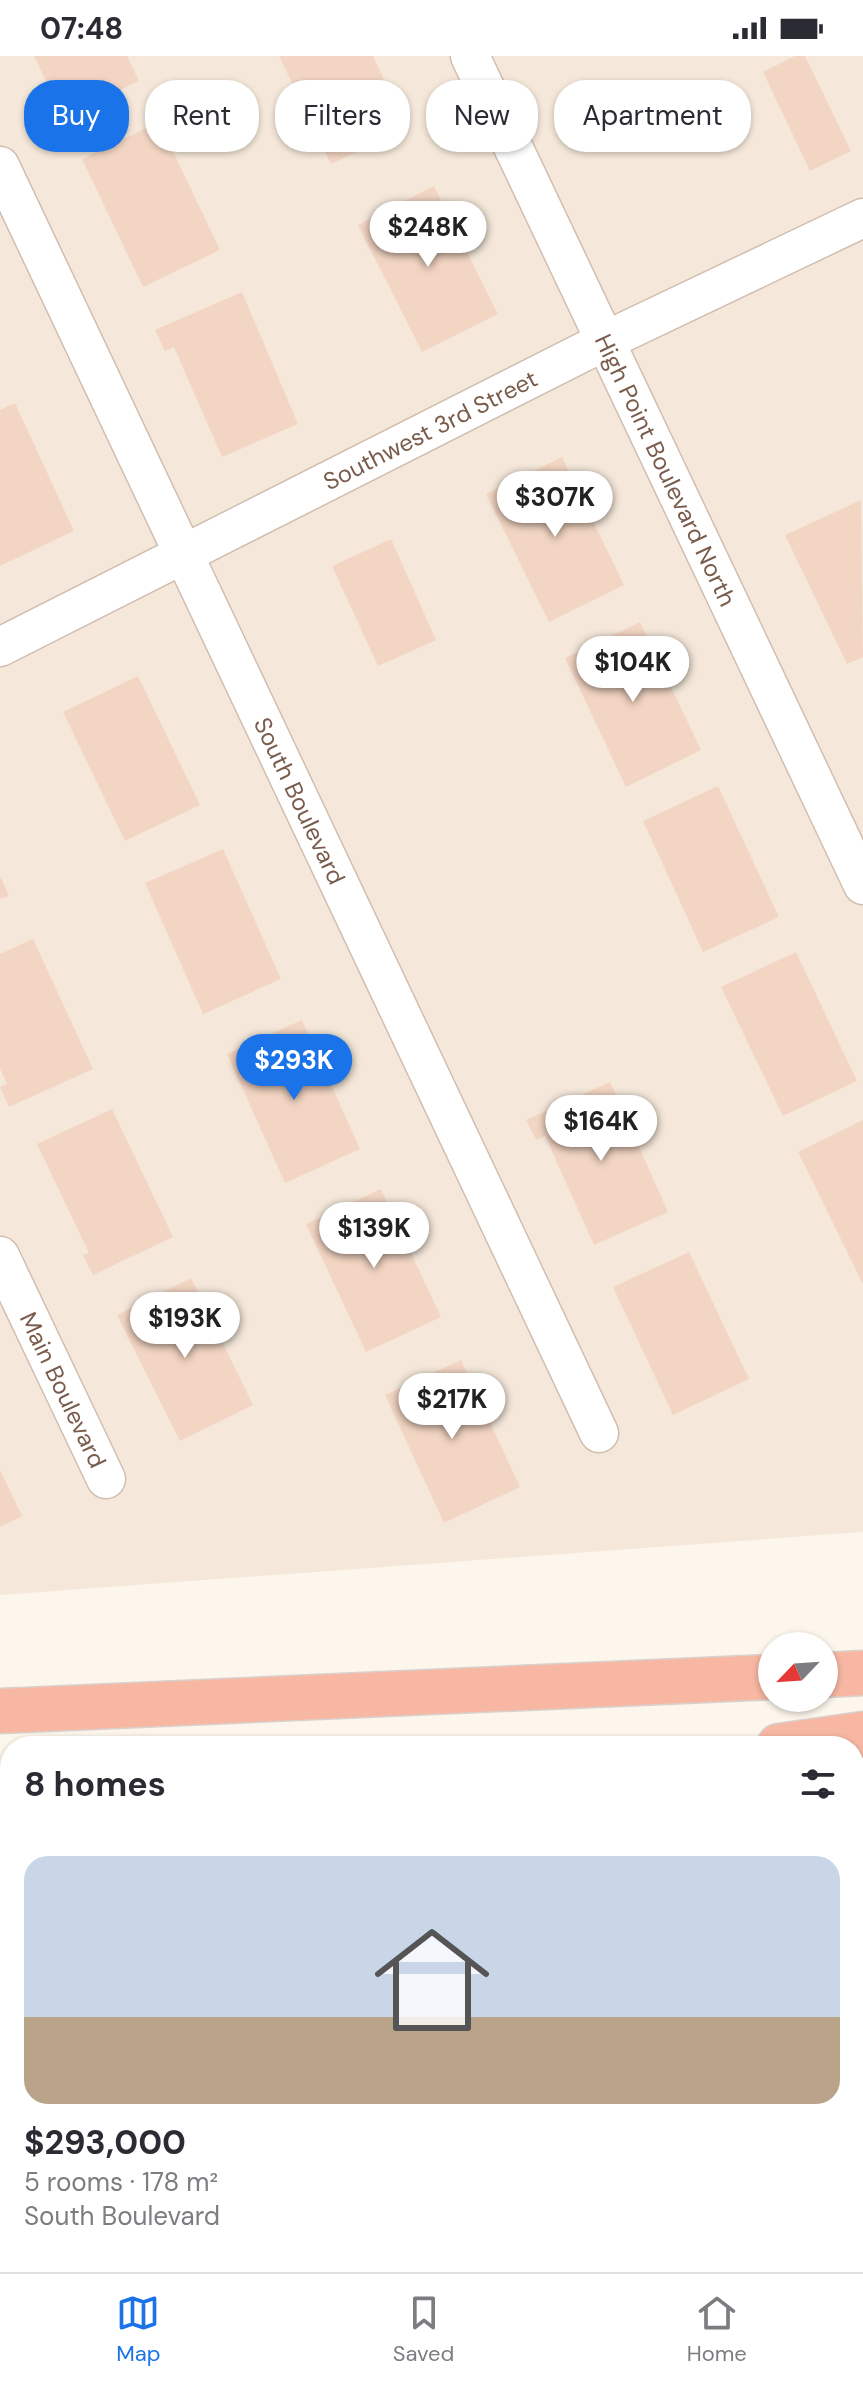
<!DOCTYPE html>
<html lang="en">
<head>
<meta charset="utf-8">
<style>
	body { margin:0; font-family:"DM Sans",sans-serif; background:#f7f7f7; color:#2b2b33; height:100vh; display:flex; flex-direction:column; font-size:30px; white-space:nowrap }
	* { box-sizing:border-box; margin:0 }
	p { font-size:26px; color:#7c7c81 }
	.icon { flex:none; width:44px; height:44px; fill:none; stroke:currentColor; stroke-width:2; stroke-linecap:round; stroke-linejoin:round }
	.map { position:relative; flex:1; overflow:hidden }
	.side { position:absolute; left:0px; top:1680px; width:864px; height:536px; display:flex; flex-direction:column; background:#fff; border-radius:32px 32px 0 0; box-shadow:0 2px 6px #0004 }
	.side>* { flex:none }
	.hud { position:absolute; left:24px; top:24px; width:816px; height:72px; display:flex; gap:16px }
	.needle { width:52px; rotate:245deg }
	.buttons { position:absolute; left:758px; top:1576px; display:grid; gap:16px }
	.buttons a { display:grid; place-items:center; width:80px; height:80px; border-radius:50%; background:#fff; box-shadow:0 2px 6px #0004; font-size:40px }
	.price { position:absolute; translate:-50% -68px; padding:0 18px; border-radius:28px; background:#fff; color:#222; font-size:26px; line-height:52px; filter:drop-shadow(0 2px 4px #0008) }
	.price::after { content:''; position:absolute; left:50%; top:48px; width:24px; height:18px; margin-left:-12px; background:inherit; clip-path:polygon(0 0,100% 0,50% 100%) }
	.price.on { background:#1a73e8; color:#fff }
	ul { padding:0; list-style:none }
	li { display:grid; align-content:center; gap:16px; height:424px; padding:0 24px }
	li+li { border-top:2px solid #e1e1e2 }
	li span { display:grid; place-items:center; height:248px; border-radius:24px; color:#555 }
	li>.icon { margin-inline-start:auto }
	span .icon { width:144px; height:144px; fill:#fffc; stroke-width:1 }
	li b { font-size:34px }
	h2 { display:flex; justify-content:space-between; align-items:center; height:96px; padding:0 24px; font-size:34px }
	.chip { padding:0 28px; border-radius:32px; background:#fff; box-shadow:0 2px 6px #0004; font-size:28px; line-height:72px }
	.chip.on { background:#1a73e8; color:#fff }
	.status { display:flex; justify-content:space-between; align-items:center; height:56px; padding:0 40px; background:#fff; direction:ltr }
	.status svg { height:22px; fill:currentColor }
	.menu { display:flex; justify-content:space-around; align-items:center; height:112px; border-top:2px solid #e1e1e2; background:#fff; font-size:22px; color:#7c7c81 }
	.menu a { display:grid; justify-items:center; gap:4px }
	.menu .on { color:#1a73e8 }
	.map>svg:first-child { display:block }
	.residential { fill:#f5e8da }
	.green { fill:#d8ecc9 }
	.building { fill:#f3d5c3 }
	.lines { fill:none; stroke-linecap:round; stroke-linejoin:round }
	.minor-casing { stroke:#d1beb0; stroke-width:41 }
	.highway-casing { stroke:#dad1cd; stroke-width:47 }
	.minor { stroke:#fff; stroke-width:38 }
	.highway { stroke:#f7b7a3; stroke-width:44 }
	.labels { text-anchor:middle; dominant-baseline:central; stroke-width:8; stroke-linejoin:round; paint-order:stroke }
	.street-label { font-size:24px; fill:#7a5c4d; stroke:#fffaf3 }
</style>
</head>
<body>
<div class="status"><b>07:48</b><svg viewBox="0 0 49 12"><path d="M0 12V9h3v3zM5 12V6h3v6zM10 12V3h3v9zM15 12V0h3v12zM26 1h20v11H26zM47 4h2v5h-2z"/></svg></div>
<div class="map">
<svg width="863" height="2216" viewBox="0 0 863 2216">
	<rect width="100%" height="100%" fill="#fdf6ec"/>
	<path class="residential" d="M0 0H863V1476L0 1539Z"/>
	<path class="green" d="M863 2022V2216H470L489 2206H854V2026Z"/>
	<path class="building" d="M34 0H127L139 25 56 64 47 45 54 42Z
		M279 0H373L407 72 331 108Z
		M795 0H805L851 95 810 115 763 16Z
		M159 66 220 194 143 231 82 103Z
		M434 130 498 258 422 296 358 169Z
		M242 236 298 368 222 401 174 291 165 295 155 274Z
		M15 347 74 475 0 510V354Z
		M562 401 624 529 549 566 486 438Z
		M861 444 863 601 847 608 785 479Z
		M391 483 436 584 378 610 332 510Z
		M640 566 701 694 626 731 565 602Z
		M138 620 200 749 125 785 63 656Z
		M718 730 779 861 703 896 643 765Z
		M223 793 281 923 203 958 145 827Z
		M0 820 9 840 0 843Z
		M33 883 93 1013 9 1051 0 1031 7 1028 0 1012V898Z
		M796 896 857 1025 783 1060 721 931Z
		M302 964 360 1093 285 1127 227 998Z
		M610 1026 668 1156 594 1189 545 1080 536 1084 526 1064Z
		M112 1053 173 1181 93 1219 83 1199 89 1197 37 1088Z
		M863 1064V1228L798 1096Z
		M381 1133 441 1261 366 1296 306 1168Z
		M689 1196 749 1323 673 1359 613 1231Z
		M191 1222 253 1349 180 1385 117 1259Z
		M461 1304 520 1431 444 1467 385 1339Z
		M0 1414 22 1460 0 1471Z"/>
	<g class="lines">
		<g class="minor-casing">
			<g id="minor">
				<path id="s1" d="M470 0 863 829"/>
				<path id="s2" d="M0 110 599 1377"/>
				<path id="s3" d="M0 591 605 285 863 162"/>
				<path id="s4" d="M0 1200 106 1423"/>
			</g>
		</g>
		<g class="highway-casing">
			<path id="highway" d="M824 1619 863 1617
				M0 1655 772 1621
				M779 1690 863 1678
				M854 1833 863 1831
				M0 1868 10 1865
				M854 1935 863 1932
				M0 2022 10 2019
				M165 2216 182 2206"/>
		</g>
		<use href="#minor" class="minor"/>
		<use href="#highway" class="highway"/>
	</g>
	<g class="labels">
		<g class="street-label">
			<text stroke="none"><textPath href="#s3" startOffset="482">Southwest 3rd Street</textPath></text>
			<text stroke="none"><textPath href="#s1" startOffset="458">High Point Boulevard North</textPath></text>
			<text stroke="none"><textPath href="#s2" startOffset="702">South Boulevard</textPath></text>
			<text stroke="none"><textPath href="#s4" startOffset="148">Main Boulevard</textPath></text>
		</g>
	</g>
</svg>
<div class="buttons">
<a><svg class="needle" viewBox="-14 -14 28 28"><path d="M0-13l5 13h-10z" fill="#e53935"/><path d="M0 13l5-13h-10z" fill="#7c7c81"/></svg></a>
</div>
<b class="price" style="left:428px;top:213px">$248K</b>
<b class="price" style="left:555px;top:483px">$307K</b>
<b class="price" style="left:633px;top:648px">$104K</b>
<b class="price on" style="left:294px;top:1046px">$293K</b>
<b class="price" style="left:601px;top:1107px">$164K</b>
<b class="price" style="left:374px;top:1214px">$139K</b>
<b class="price" style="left:185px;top:1304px">$193K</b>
<b class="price" style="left:452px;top:1385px">$217K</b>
<div class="hud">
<a class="chip on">Buy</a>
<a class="chip">Rent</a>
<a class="chip">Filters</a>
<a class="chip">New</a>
<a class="chip">Apartment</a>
</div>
<section class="side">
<h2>8 homes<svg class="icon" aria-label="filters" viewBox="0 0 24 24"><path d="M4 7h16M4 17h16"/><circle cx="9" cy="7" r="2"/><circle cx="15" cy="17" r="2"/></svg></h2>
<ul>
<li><span style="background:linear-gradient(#c9d6e8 65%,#b9a48a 0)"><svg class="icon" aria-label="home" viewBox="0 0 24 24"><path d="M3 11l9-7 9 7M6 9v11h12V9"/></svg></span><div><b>$293,000</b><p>5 rooms · 178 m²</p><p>South Boulevard</p></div></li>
</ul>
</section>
</div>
<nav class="menu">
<a class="on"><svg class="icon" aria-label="map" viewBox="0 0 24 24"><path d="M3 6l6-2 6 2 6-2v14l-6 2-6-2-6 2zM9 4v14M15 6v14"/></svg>Map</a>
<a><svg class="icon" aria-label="saved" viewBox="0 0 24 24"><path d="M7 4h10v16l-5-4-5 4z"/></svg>Saved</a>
<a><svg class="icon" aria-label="home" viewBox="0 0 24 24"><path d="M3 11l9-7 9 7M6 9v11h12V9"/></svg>Home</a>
</nav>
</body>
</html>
